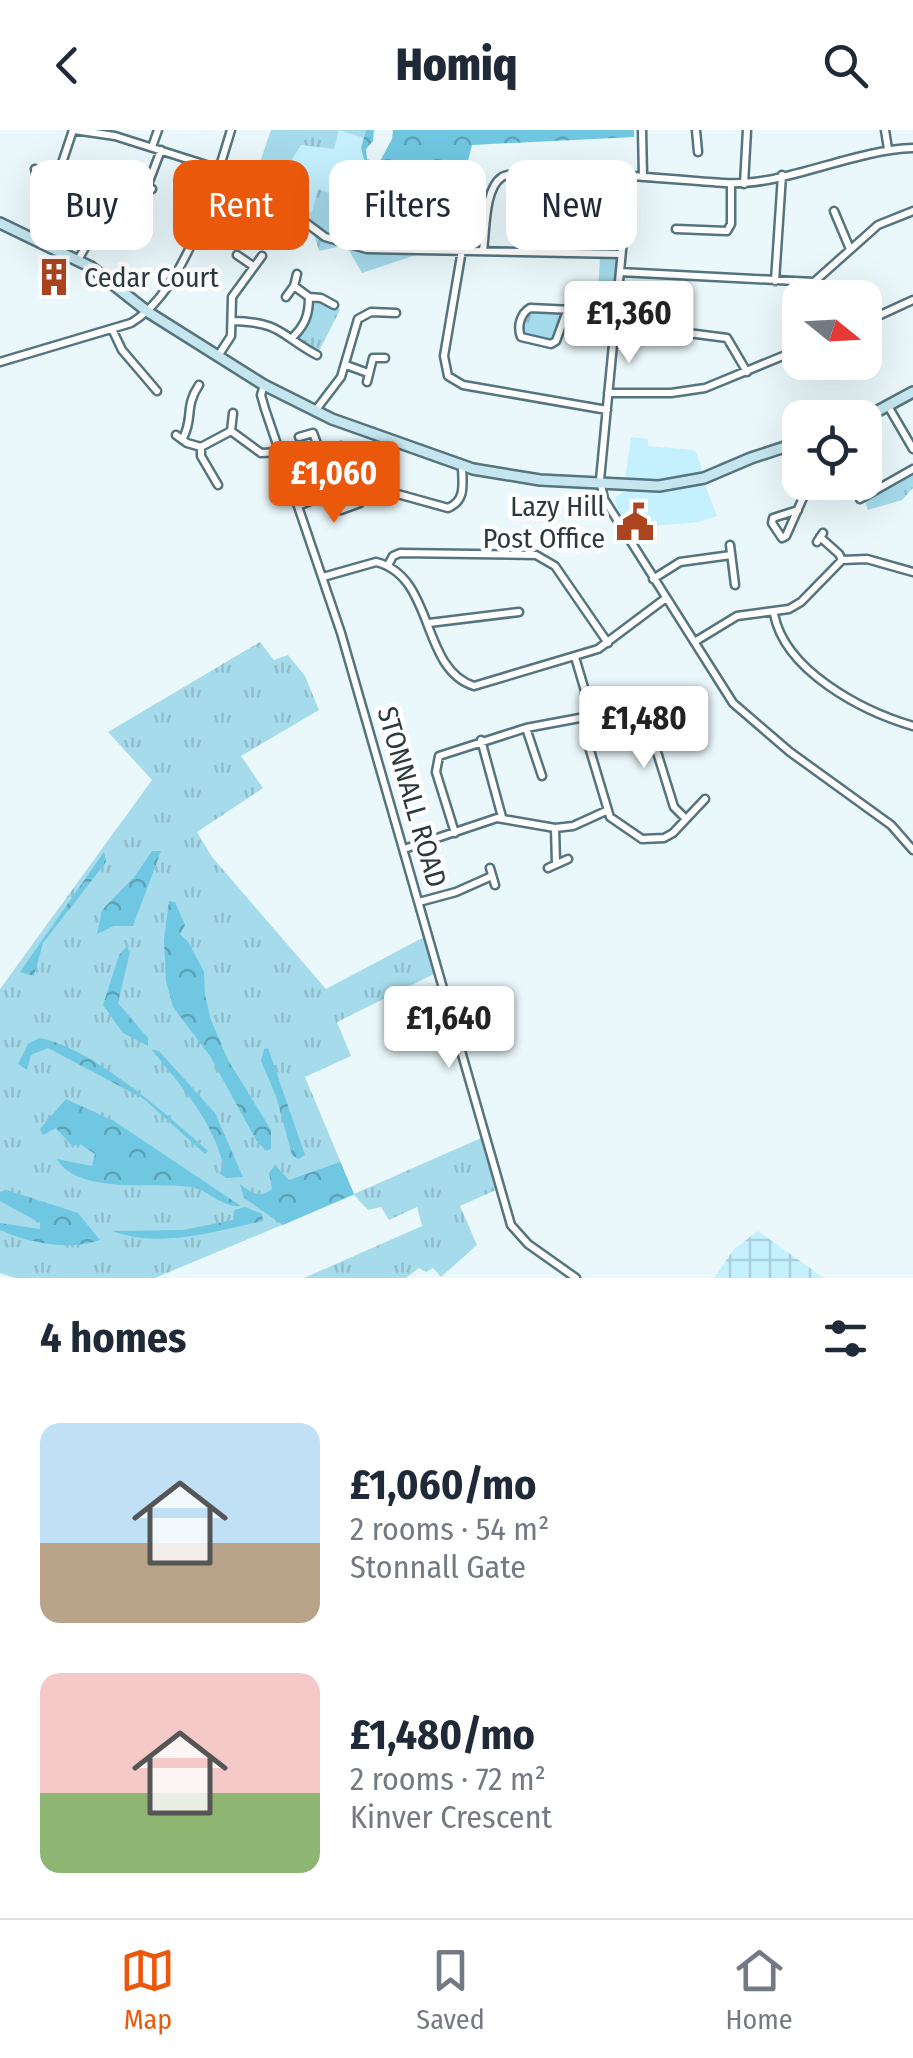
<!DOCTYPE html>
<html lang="en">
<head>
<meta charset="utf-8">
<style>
	body { margin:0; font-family:"Fira Sans Condensed",sans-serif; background:#f2f2f3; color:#1f2937; height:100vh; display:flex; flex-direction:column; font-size:38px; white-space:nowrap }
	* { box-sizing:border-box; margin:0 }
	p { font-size:32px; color:#747a83 }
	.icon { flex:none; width:55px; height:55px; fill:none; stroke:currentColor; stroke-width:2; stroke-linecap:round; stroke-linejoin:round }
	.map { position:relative; height:1148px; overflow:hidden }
	.details { display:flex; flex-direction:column; background:#fff; flex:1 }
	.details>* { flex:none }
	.guide { position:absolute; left:30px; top:30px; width:855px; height:90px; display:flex; gap:20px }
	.needle { width:65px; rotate:108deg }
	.fabs { position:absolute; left:782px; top:150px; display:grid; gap:20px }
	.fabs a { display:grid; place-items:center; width:100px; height:100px; border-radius:20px; background:#fff; box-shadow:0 10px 40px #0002; font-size:50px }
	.price { position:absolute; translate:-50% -85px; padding:0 22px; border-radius:10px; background:#fff; color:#222; font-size:32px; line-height:65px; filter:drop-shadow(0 2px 5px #0008) }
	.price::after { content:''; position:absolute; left:50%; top:60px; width:30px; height:22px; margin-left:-15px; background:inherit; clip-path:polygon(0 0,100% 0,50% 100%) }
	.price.selected { background:#ea580c; color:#fff }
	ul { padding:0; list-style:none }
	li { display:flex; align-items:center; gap:30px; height:250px; padding:0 40px }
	li span { display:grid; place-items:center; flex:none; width:280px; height:200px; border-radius:20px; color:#555 }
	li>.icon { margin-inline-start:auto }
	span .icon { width:120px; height:120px; fill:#fffc; stroke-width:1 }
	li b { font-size:42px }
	h2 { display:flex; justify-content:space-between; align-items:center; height:120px; padding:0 40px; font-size:42px }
	.tag { padding:0 35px; border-radius:20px; background:#fff; box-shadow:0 10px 40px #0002; font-size:35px; line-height:90px }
	.tag.selected { background:#ea580c; color:#fff }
	header { display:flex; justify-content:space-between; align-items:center; height:130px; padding:0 40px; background:#fff; font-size:45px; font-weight:800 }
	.tab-bar { display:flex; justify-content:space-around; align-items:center; height:140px; border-top:2px solid #e0e1e3; background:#fff; font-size:28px; color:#747a83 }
	.tab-bar a { display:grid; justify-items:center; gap:5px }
	.tab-bar .selected { color:#ea580c }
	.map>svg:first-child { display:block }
	.built { fill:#c5f1ff }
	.industrial { fill:url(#industrial-grid) }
	.grass { fill:url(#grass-tufts) }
	.forest { fill:url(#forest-crowns) }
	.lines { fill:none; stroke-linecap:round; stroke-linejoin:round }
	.street-casing { stroke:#55747e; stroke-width:11 }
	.secondary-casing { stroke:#55747e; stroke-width:14 }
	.street { stroke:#fff; stroke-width:6 }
	.secondary { stroke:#c5e6ef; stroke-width:9 }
	.labels { text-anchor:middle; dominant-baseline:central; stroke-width:9; stroke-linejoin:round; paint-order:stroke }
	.poi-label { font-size:28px; fill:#2c3a3e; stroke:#fff; text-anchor:start }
	.street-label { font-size:28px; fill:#2c3a3e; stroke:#fff }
</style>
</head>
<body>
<header><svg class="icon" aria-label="back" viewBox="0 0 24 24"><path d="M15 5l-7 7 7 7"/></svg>Homiq<svg class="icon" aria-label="search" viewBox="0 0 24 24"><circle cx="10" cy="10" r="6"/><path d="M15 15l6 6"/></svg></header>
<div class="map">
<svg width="913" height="1148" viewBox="0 0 913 1148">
	<defs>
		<pattern id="industrial-grid" width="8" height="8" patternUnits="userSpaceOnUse" patternTransform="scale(2.5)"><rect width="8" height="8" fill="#c5f1ff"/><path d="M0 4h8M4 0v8" fill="none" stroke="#a9cfdc"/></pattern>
		<pattern id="grass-tufts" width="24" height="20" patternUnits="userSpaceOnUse" patternTransform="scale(2.5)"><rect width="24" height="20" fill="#a6dbec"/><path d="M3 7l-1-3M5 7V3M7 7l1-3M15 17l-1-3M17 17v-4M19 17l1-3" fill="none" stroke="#8fbdcb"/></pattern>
		<pattern id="forest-crowns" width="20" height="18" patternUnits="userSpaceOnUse" patternTransform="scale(2.5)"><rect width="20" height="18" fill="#70c7e1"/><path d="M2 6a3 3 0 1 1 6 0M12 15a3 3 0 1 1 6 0" fill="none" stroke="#5ca3b8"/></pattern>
	</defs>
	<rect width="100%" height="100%" fill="#eaf8fc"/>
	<path class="built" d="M271 0H366L361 18 369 43 463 50 449 117 348 114 312 97 276 65 253 53Z
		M631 307 648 309V316L695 320 703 341 666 350 625 349Z
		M704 352 717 386 699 392 654 396 632 407 617 379 615 367 626 361 681 358Z"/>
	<path class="industrial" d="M758 1101 824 1148H714L734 1119Z"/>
	<path class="grass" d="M271 0H366L364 8 339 0 334 19 301 15 271 62 253 53Z
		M290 48 296 58 305 61 303 68 294 65 292 72 306 77 305 81 312 82 318 59 332 64 328 70 330 74 338 76 343 70 341 112 348 114 352 102 375 103 376 86 365 85 368 74C389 76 392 92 398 110L422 102 421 96 437 92 434 103 438 104V108L428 118 350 115 431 120 362 143 346 115 319 121 312 97 279 68Z
		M600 128 617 129 612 176 597 177Z
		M309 167 334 175 340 180 317 225 293 207 302 198Z
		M531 180 564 183 554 210 549 212 523 206C519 196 523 187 531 180Z
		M913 343V358L902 370 868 380 865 371 867 369Z
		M260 512 274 530 288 525 305 546 319 580 241 626 263 658 197 702 212 727 326 859 424 807 434 844 337 892 351 926 305 947 354 1064 481 1008 496 1060 460 1076 477 1115 441 1147 433 1138 426 1142 419 1138 406 1148H304L422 1096 417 1077 389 1090 381 1077 368 1080 354 1065 155 1148H15L0 1143V859L152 650 108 602Z"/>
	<path class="forest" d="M366 0H374L373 11 366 19 367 29 379 33 392 9 393 0H634V7L472 15 463 50 368 44 361 18Z
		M152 721H161L133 796H114L97 804 102 780 135 746Z
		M104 722 106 732 43 813 34 846 20 842Z
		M169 771 175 772 185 795 180 804 189 813 204 842 205 865 211 890 228 930 271 1000V1019L266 1021 256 1010 210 926 173 877 166 851 164 810Z
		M127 816 130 822 118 873 148 908V916L123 903 103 875 119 825Z
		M39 908C90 916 169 986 208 1021L205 1024 144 969 48 918 31 925 27 940 18 934 28 914Z
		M268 918 305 1025 298 1029 292 1025 276 966 261 931 264 919Z
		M151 919 159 921 215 983 243 1047 226 1048 219 1043 224 1037C212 989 182 957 151 919Z
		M66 969 114 991 241 1076C222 1078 209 1060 191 1057 156 1052 77 1065 57 1029L92 1036 95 1024 80 1014 72 1016 56 998 43 1005 40 999Z
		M340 1032 354 1064 283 1095 244 1068 240 1054C252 1063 259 1069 272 1059L269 1043 275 1035 289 1050Z
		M7 1060 78 1083 100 1110C69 1121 29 1113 0 1100V1093L40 1099V1093L0 1071V1062Z
		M245 1077 262 1084 263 1091C214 1101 161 1119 112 1101L183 1100 233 1090 234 1080Z"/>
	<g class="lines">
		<g class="street-casing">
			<path id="street" d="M74 0 115 6 219 39
				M642 0 643 47
				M696 0 698 22
				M885 0 888 19
				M152 17 158 0
				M35 39 37 49
				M36 44 59 42
				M58 45 73 0
				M217 45 262 60 325 107 367 119 621 124
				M629 47 600 350 604 369 733 573 790 622 891 695 913 720
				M131 52 152 59
				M744 54 747 0
				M147 57 161 20
				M834 81 850 119
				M676 99 727 101 731 94V54
				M462 120 444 226 448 246 463 255 607 280
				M483 120C486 101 484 59 502 47 522 34 690 51 724 53 784 57 851 20 913 18
				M237 125 253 136
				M78 130 97 96 103 95 132 108
				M620 142 814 152
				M775 151 782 45
				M814 152 878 95 913 81
				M814 152 820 168
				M286 167 294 156 297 144
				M309 167 321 168 334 175
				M567 181 556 211 551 214 521 207C517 197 520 184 530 178L616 182
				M233 191C281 192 280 205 317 225
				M865 192 913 170
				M112 199 122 220 157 261
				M688 203 727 208 747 242
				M293 207C305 195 309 185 309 167L294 156
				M218 226 231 206 232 167 262 126
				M0 232 131 193C186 160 213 59 231 0
				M346 235 368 243
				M367 252 373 228H385
				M264 255 261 265 265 279 341 503 511 1095 528 1114 576 1148
				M608 263H671L705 258 800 219
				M888 276 913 319
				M315 281 341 247 358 189 371 182 396 183
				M231 301 233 283
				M176 305 187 313 201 317 231 301 261 323 280 322
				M183 308C194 288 184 277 199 255
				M201 317V326L218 355
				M320 322 341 316
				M305 338 324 332
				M330 349 348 343
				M335 361 341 380 360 373
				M394 363 448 378C467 370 462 353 462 335
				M860 369 913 339
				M298 376 335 361 313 303 299 307
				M798 380 773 388 772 393 782 408 786 406 810 352
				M820 407 839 424 842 430
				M817 412 823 403
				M730 415 735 455
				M388 435 393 426 400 423 536 425 555 436 608 513
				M323 447 376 432C435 446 420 539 474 556L598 519 666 468
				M653 449 680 432 731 425
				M774 484C785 541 862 581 913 596
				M429 493 519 482
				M696 511 737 486 789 479 801 472 842 430 867 429 913 442
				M575 527 585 561 586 607 610 687 642 709 664 708 673 703 705 669
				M526 598 542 646
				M634 605 636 563
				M586 607C609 606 640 598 656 619L674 677 686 689
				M481 610 502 687
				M555 698 556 733
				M455 703 436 642 439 626 526 598 585 587
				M404 719 497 688 555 698 573 696 606 681
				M490 738 495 755
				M548 738 568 729
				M419 772 456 762 492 746"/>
		</g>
		<g class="secondary-casing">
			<path id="secondary" d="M0 93 91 137 148 182 264 255 332 289 473 339 540 350 659 356 704 348 751 328 800 312
				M865 288 913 262"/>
		</g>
		<use href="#street" class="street"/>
		<use href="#secondary" class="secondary"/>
	</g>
	<defs>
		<g id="building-bare" transform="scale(3)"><path d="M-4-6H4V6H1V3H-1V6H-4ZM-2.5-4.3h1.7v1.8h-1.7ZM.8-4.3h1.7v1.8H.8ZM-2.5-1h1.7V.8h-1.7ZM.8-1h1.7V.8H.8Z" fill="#ac451f" stroke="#fff" stroke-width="2.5" paint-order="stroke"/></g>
		<g id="civic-bare" transform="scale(3)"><path d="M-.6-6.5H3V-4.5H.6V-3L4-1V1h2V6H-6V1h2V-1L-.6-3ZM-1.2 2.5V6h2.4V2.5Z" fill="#ac451f" stroke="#fff" stroke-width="2.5" paint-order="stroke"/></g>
	</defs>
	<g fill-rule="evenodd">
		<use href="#building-bare" x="54" y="147"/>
		<use href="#civic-bare" x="635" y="392"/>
	</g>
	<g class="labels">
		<g class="poi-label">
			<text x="84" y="147">Cedar Court</text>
			<text x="605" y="376" text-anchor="end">Lazy Hill<tspan x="605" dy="32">Post Office</tspan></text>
		</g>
		<g class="street-label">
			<text transform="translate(412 667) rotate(74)">STONNALL ROAD</text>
		</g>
	</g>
</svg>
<div class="fabs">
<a><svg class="needle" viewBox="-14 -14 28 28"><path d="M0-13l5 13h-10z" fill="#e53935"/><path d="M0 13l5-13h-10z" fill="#747a83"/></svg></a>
<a><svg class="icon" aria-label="locate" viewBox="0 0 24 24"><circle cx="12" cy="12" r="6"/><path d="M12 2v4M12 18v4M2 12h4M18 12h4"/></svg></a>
</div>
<b class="price" style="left:629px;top:236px">£1,360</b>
<b class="price selected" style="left:334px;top:396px">£1,060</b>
<b class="price" style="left:644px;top:641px">£1,480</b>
<b class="price" style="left:449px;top:941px">£1,640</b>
<div class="guide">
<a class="tag">Buy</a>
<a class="tag selected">Rent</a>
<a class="tag">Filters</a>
<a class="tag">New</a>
</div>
</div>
<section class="details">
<h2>4 homes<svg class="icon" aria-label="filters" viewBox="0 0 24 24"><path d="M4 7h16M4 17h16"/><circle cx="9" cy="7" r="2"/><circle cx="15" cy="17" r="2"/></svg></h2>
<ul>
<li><span style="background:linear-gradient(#bfe0f5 60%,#b9a48a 0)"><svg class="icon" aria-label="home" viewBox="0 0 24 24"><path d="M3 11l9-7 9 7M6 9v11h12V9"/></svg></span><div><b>£1,060/mo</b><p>2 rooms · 54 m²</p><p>Stonnall Gate</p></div></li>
<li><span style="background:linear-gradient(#f6c9c9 60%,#8fb573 0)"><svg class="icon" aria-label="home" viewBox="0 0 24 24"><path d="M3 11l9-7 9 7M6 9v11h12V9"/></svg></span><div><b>£1,480/mo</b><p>2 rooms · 72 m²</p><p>Kinver Crescent</p></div></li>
</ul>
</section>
<nav class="tab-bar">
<a class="selected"><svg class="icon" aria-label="map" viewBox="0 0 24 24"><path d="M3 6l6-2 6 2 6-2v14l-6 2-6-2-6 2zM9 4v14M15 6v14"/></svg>Map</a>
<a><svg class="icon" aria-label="saved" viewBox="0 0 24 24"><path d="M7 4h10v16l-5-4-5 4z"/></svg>Saved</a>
<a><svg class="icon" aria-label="home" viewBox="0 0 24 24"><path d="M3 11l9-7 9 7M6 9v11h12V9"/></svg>Home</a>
</nav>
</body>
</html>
